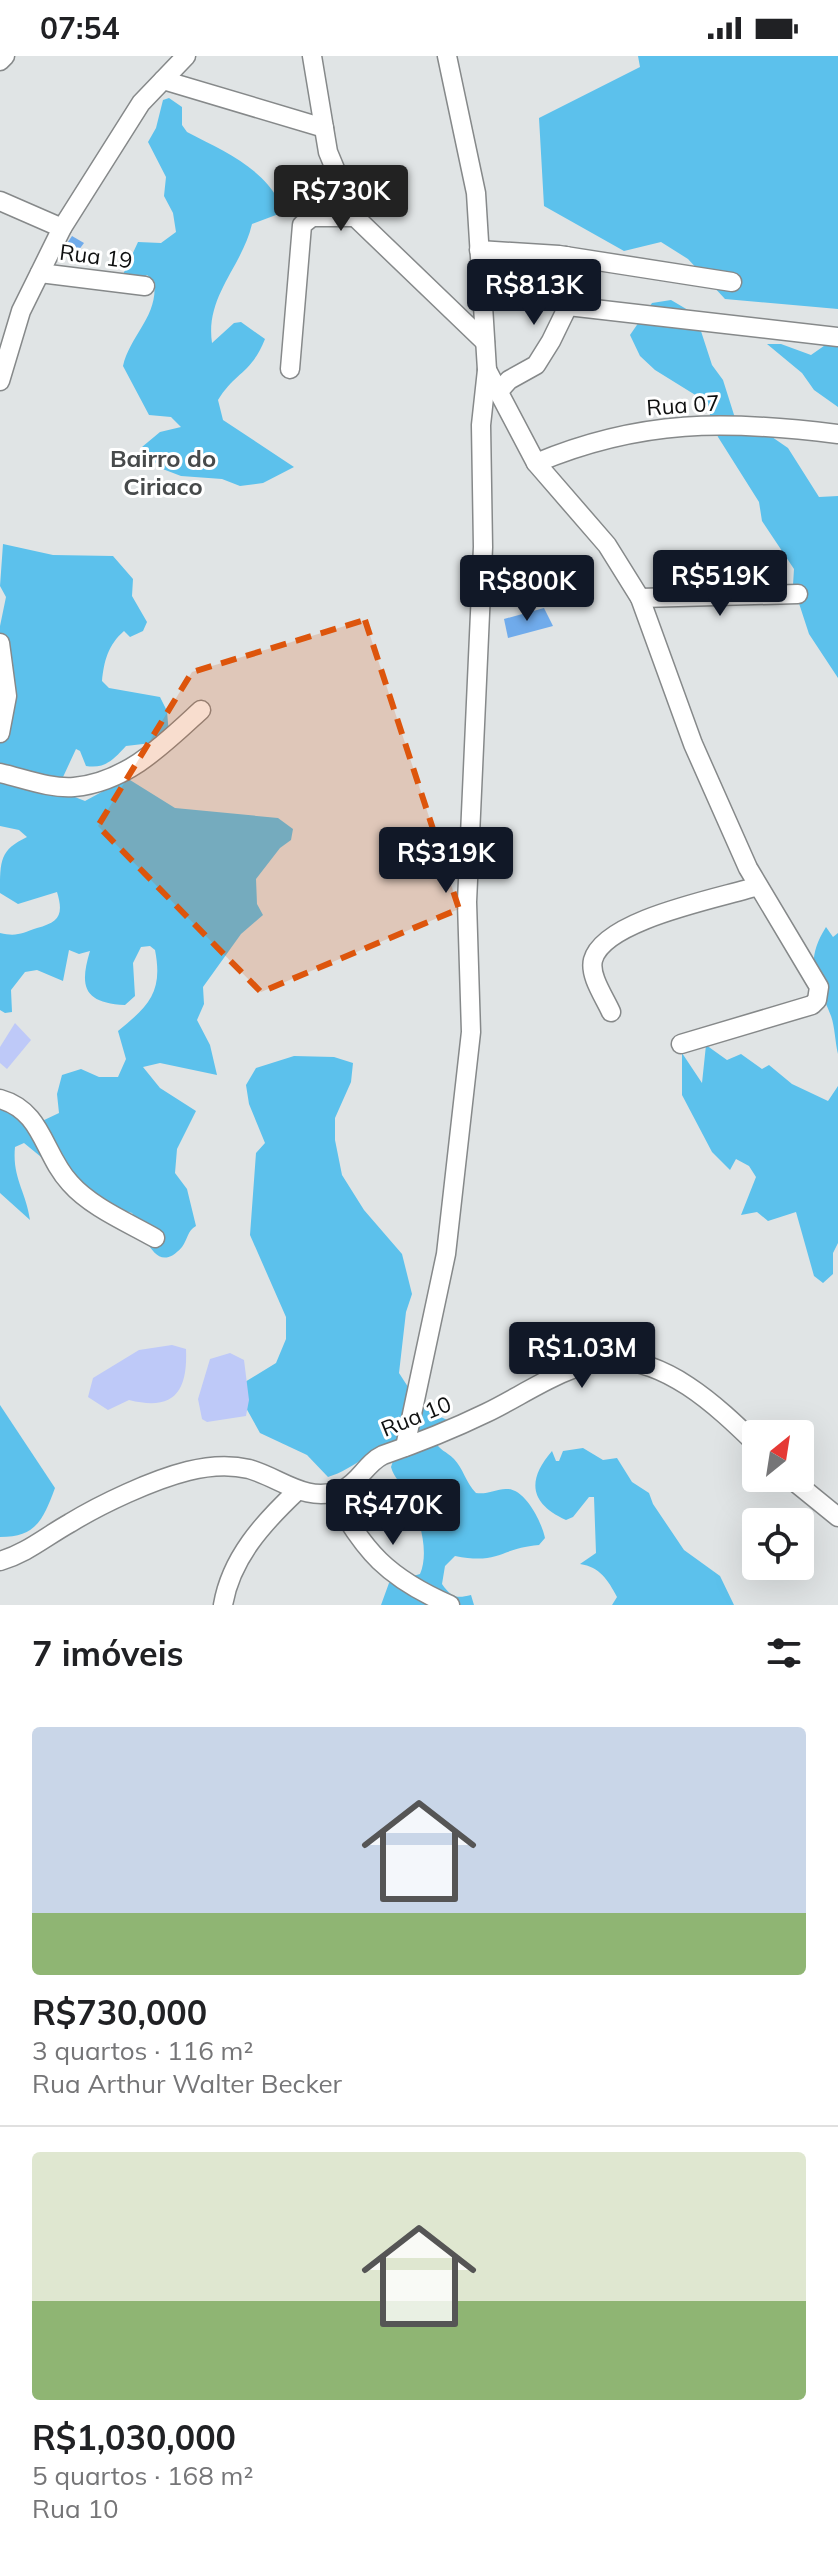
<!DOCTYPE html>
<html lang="pt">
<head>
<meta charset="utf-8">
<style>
  :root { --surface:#fff; --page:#f6f6f6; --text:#202124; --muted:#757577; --line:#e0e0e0; --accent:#111827 }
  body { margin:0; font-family:Mulish,sans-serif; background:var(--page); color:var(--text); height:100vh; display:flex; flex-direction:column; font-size:30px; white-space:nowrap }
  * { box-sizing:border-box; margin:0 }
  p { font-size:26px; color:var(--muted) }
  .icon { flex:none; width:44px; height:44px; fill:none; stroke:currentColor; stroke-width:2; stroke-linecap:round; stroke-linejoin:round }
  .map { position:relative; height:1549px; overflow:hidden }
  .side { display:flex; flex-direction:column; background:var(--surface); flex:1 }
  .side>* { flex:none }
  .needle { width:52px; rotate:30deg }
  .fabs { position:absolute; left:742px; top:1364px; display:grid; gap:16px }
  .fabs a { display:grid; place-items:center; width:72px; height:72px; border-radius:8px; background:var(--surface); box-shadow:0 8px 32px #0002; font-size:40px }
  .price { position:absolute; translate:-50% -68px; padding:0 18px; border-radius:8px; background:var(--accent); color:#fff; font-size:26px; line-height:52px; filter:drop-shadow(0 2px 4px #0008) }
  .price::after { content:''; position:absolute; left:50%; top:48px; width:24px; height:18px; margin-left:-12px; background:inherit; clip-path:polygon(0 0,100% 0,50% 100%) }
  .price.on { background:#222; color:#fff }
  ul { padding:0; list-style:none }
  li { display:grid; align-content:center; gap:16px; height:424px; padding:0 32px }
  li+li { border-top:2px solid var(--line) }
  li span { display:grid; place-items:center; height:248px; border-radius:8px; color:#555 }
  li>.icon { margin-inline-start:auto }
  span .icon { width:144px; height:144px; fill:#fffc; stroke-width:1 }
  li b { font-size:34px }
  h2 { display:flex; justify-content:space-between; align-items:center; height:96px; padding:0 32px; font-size:34px }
  .status { display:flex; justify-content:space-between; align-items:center; height:56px; padding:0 40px; background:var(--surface); direction:ltr }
  .status svg { height:22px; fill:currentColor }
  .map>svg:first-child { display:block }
  .forest { fill:#5cc1ec }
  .water { fill:#bec9f8 }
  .building { fill:#70abeb }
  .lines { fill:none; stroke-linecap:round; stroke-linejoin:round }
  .minor-casing { stroke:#86898a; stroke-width:21 }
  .minor { stroke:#fff; stroke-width:18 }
  .marked { fill:#dd550c; fill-opacity:0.2; stroke:#dd550c; stroke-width:6; stroke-dasharray:16 10; stroke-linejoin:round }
  .labels { text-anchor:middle; stroke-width:6; stroke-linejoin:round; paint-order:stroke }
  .street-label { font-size:22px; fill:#0f1010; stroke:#fff }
  .neighbourhood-label { font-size:24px; font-weight:bold; fill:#474a4b; stroke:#fff }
</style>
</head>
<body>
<div class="status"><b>07:54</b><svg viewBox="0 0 49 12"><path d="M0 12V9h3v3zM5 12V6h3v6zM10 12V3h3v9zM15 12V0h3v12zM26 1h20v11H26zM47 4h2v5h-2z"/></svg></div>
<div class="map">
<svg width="838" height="1549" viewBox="0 0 838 1549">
  <rect width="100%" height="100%" fill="#e0e4e5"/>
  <!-- forest -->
  <g class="forest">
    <polygon points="638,0 838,0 838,253 725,243 688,203 661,186 624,195 544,150 539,62 640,11"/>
    <path d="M169 42 182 51V69L187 76C223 95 259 109 280 146L276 159 252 168C242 211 205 240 212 287L234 267 241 266 265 283C251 318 235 316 218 344L223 364 294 411 263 427 240 430 222 423 181 420 160 412 142 391 160 376 181 371 171 361 149 359 123 310C130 279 159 260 154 225L147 219 130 229 120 225 138 186 161 187 176 176 173 157 164 140 166 121 148 86 156 72 163 44Z"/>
    <polygon points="671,244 688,254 699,269 712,309 723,324 735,362 751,378 772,381 788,392 819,441 838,440 838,622 809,578 793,529 794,513 762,465 759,446 718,381 705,345 655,314 640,300 630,279 652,247"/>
    <polygon points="831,285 838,285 838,351 814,334 802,317 767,288 781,288 811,299"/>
    <path d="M3 488 53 499 113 500 133 523 132 540 147 566 143 575 130 581 124 575C108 589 104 605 102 625L109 632 160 641 167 655 169 679 160 686 126 690C113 704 105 713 86 710L80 695 76 693 57 734 85 745 120 726 130 724 175 752 278 762 293 773 291 784 280 792 256 823 257 848 263 859 241 878 203 931 204 948 197 964 210 989 217 1019 160 1007 143 1011 160 1032 196 1055 177 1093 175 1117 187 1133 196 1170C187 1175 188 1183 182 1191 154 1223 144 1174 132 1157L96 1146 24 1087 15 1091C12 1122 26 1135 30 1164L0 1137V1046L40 1066 59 1057 57 1038 62 1019 81 1013 99 1021H118L126 1003 118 975C150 949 163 935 155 894L150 890 141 891 133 907 135 940 125 949C84 947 79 931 90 895L79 898 69 894 63 925 37 914 25 916 11 934 12 956 5 957 0 954V877C17 881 22 877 37 872 59 866 64 859 57 836L18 848 0 837C0 804 0 794 27 781L19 774 0 770V570L6 541 0 530Z"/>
    <path d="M826 871 833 881 838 877V998C835 986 835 971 831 960 817 923 803 908 826 871Z"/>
    <polygon points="706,989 727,1004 741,998 762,1013 769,1009 792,1028 828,1045 838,1030 838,1187 833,1197 833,1218 823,1227 814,1220 796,1156 768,1165 757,1156 741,1159 756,1121 749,1110 736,1103 730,1114 712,1096 682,1039 682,997 702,1027"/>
    <path d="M294 1000 334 1001 353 1007 351 1026 335 1062V1084L342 1119 364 1154 402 1198 412 1238 406 1256 399 1317 421 1351 451 1366 434 1384C440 1395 446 1395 454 1403 463 1412 466 1427 476 1437 488 1439 497 1432 508 1433 526 1434 542 1467 545 1482L539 1489C500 1492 500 1509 455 1500L445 1510 442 1528C451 1541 456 1543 471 1539L474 1549H381L389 1527 420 1518C430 1495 419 1460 407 1438 402 1428 394 1422 391 1411L393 1405 405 1402 407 1391 400 1385C373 1391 355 1413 328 1421L307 1399 260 1377 235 1332 276 1307 286 1283V1261L250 1179 256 1097 265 1087 249 1048 246 1029 256 1012Z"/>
    <path d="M0 1349 55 1432C43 1464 36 1481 0 1481Z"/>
    <path d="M583 1392 603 1404 617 1402 632 1426 649 1437 653 1448 684 1494 720 1520 734 1549H612L617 1541C608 1524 600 1511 580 1508L596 1497 594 1441H589L573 1461 566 1464C529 1447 527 1424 552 1395L556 1405H559L563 1395Z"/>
  </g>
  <!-- water -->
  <g class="water">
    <polygon points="15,967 31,984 7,1013 0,1007 0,991"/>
    <path d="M172 1289 186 1293C188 1337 173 1355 129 1344L108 1354 88 1341 93 1322 139 1294Z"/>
    <polygon points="230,1297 244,1304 249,1344 246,1360 207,1366 202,1363 198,1343 210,1303"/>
  </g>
  <!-- building -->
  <g class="building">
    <polygon points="72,180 84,187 72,203 61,196"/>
    <polygon points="544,552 553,570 508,582 504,563"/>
  </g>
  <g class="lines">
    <defs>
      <g id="minor">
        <polyline points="312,0 328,96 355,161 485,286"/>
        <polyline points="0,5 5,0"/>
        <polyline points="163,24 324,72"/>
        <polyline points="0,145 62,172"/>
        <polyline points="479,194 559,199 732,226"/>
        <polyline points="40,217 145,230"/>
        <polyline points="568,250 838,281"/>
        <polyline points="290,313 302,169 312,161 355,161"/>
        <polyline points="487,314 536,407 607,489 640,542 693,688 748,812 819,931 817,944 812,949 681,988"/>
        <polyline points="0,325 21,255 62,172 141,47 186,0"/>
        <polyline points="499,335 509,324 536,309 551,285 568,250 566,200"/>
        <path d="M536 407C641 363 726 364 838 378"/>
        <polyline points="640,542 798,538"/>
        <polyline points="0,587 7,640 0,677"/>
        <path d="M0 717C23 722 50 733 74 731 127 726 164 688 201 654"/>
        <path d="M611 956C605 942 589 920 593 904 604 863 721 842 758 830"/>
        <path d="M0 1043C43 1055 43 1098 70 1127 91 1151 127 1166 155 1182"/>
        <polyline points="405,1391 446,1198 471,976 467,846 483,491 481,369 487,314 476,137 447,0"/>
        <polyline points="790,1422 838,1461"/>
        <path d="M332 1437C364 1496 388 1522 450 1549"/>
        <path d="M0 1505C27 1497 45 1481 70 1467 101 1448 152 1424 188 1415 208 1410 228 1408 249 1413 281 1422 306 1448 342 1434 359 1427 366 1407 383 1399 418 1387 453 1373 486 1357 522 1340 564 1309 604 1305 663 1298 718 1351 756 1388"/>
        <path d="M223 1549C231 1502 263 1467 297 1435"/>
      </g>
    </defs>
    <!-- minor casing -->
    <use href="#minor" class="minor-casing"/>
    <!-- minor -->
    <use href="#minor" class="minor"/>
  </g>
  <!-- marked area -->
  <path class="marked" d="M365 564 459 853 261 936 98 770 192 616Z"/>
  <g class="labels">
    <!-- street labels -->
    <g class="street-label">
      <text transform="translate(96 200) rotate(7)" y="8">Rua 19</text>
      <text transform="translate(683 349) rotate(-4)" y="8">Rua 07</text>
      <text transform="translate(416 1360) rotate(-22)" y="8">Rua 10</text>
    </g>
    <!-- neighbourhood labels -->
    <g class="neighbourhood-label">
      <text x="163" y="411">Bairro do<tspan x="163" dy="28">Ciriaco</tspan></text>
    </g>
  </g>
</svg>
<div class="fabs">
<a><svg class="needle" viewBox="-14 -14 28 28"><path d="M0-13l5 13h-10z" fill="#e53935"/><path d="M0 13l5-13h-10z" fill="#757577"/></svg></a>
<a><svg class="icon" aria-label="locate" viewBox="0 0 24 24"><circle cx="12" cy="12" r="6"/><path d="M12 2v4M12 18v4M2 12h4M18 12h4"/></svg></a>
</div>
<b class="price on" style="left:341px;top:177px">R$730K</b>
<b class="price" style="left:534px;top:271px">R$813K</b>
<b class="price" style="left:720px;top:562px">R$519K</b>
<b class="price" style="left:527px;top:567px">R$800K</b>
<b class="price" style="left:446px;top:839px">R$319K</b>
<b class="price" style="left:582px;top:1334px">R$1.03M</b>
<b class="price" style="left:393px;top:1491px">R$470K</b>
</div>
<section class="side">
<h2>7 imóveis<svg class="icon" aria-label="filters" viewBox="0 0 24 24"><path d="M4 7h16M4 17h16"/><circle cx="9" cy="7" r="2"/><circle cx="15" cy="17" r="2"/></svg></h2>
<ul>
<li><span style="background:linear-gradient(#c9d6e8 75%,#8fb573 0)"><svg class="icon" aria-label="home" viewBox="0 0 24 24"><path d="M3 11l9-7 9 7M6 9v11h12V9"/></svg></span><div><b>R$730,000</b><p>3 quartos · 116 m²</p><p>Rua Arthur Walter Becker</p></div></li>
<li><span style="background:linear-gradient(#dfe7d0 60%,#8fb573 0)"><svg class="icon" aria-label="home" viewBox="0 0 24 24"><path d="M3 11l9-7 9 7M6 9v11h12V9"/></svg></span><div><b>R$1,030,000</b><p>5 quartos · 168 m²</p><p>Rua 10</p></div></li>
</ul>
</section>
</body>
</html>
